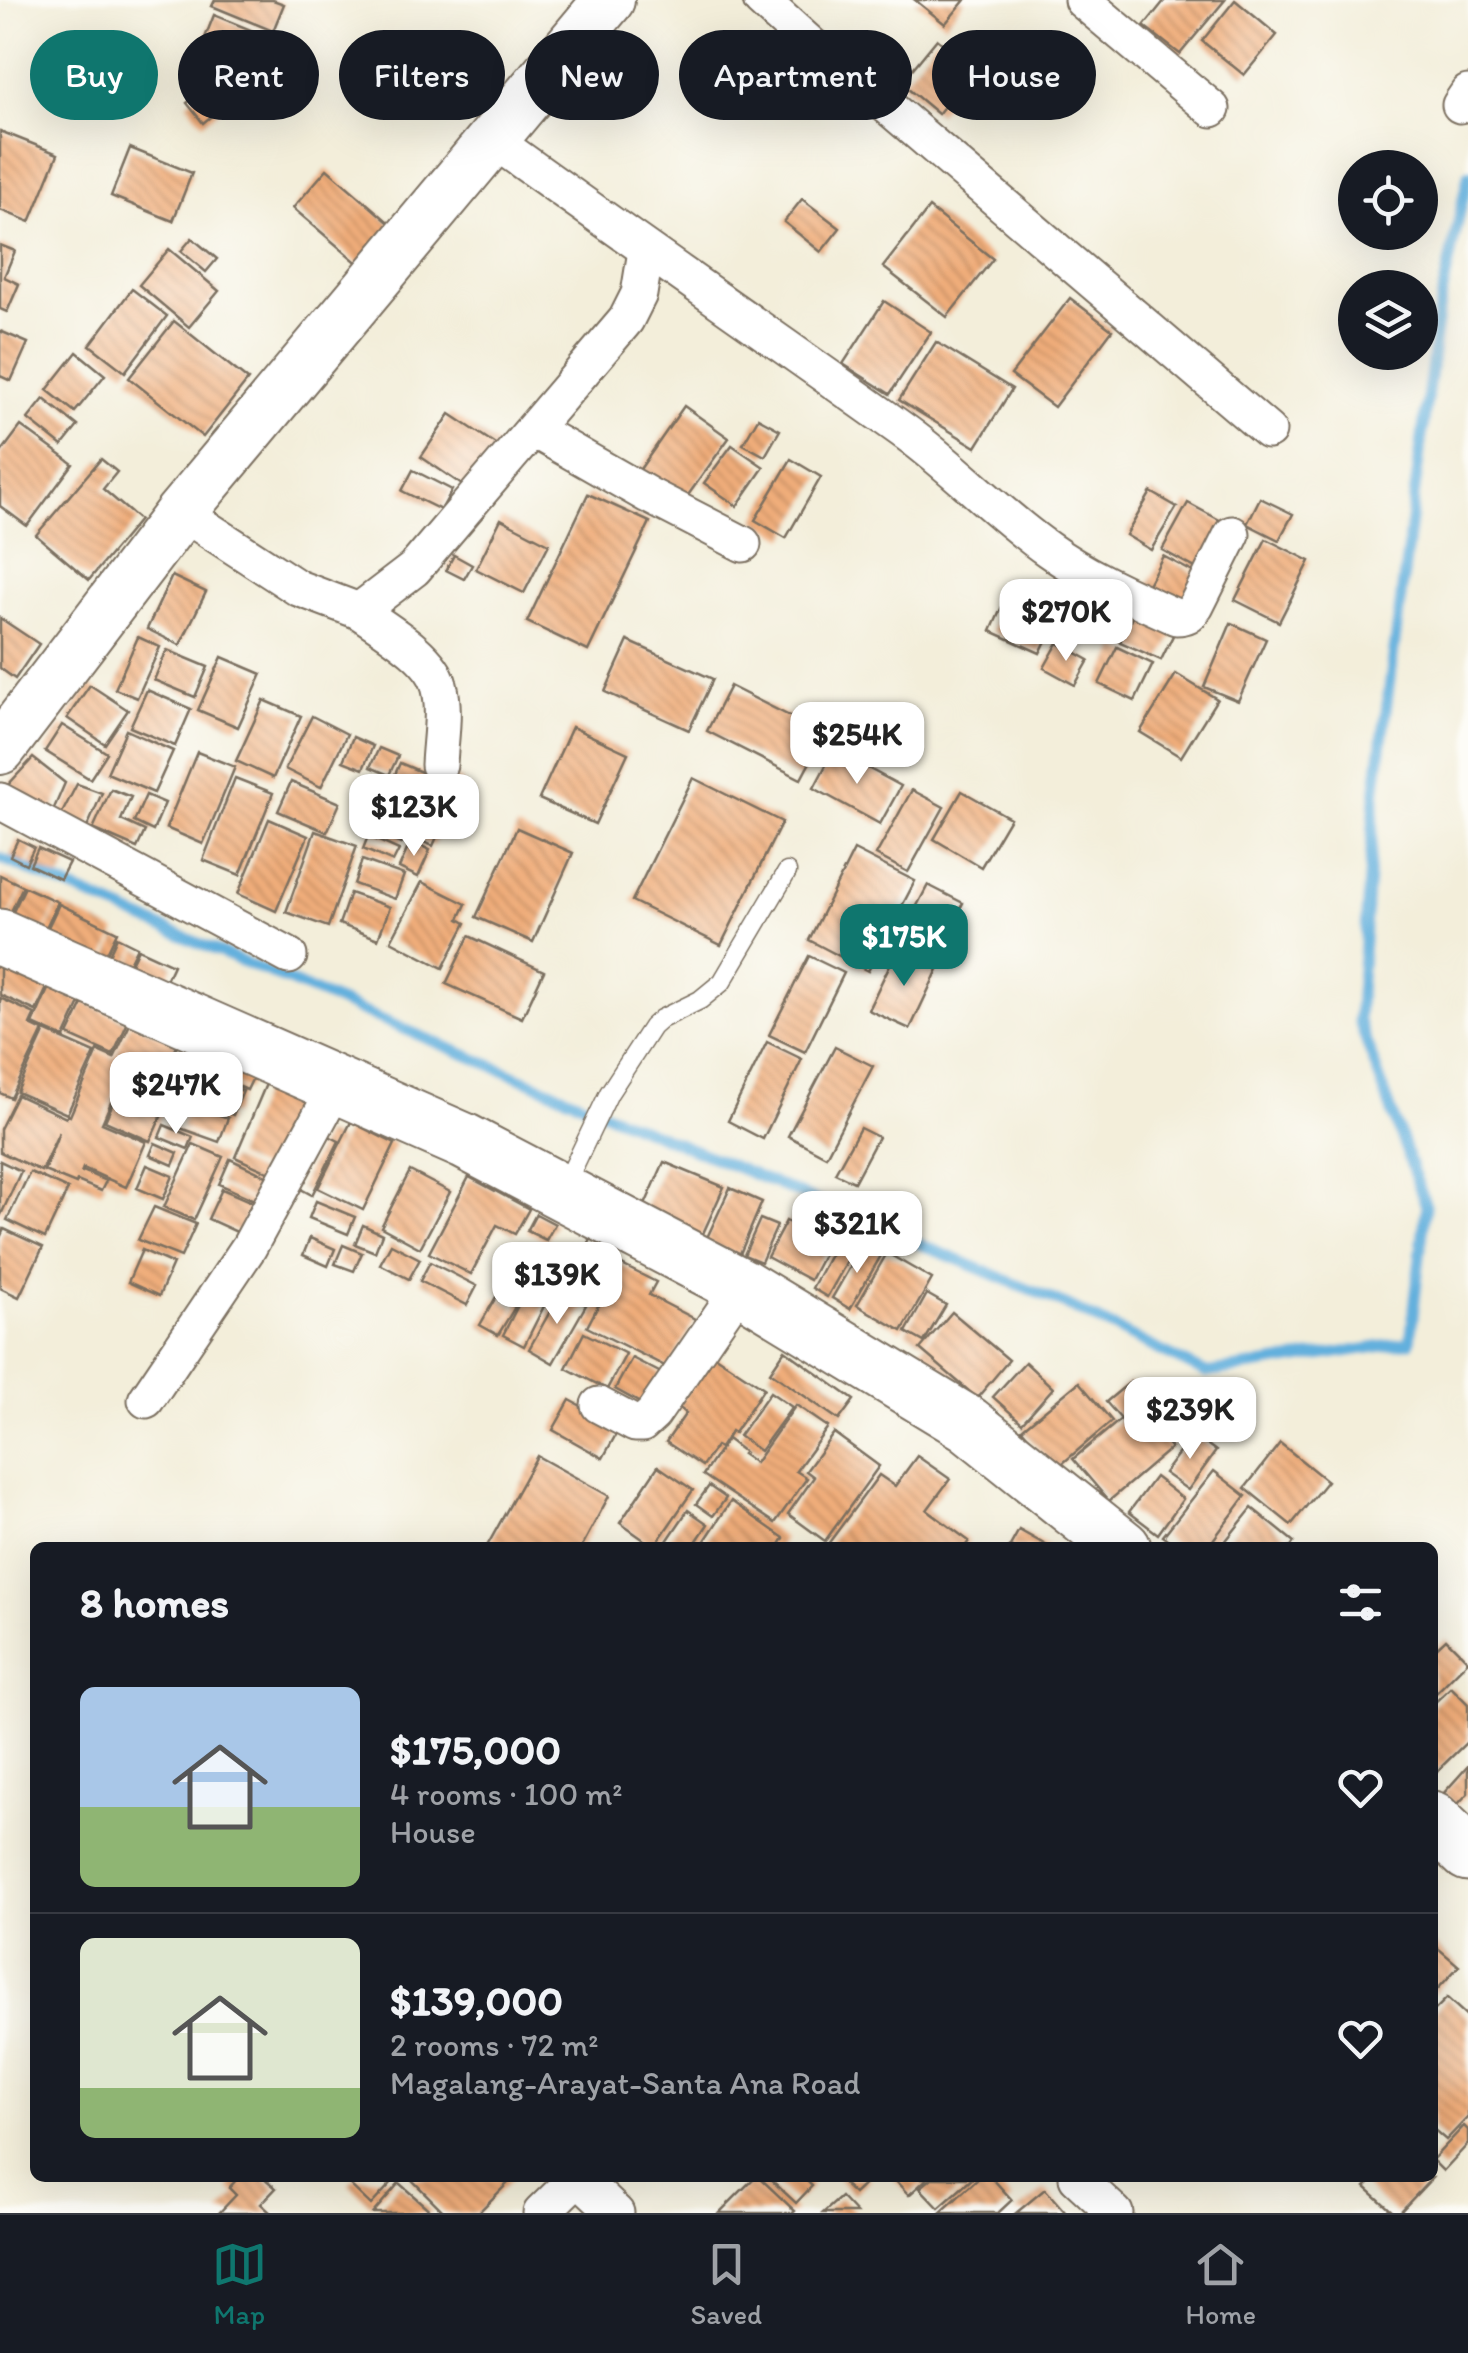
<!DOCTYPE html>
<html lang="en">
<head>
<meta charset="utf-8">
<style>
  :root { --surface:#171b24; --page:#242831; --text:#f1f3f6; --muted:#9ea1a6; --line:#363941; --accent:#0f766e }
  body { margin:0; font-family:Itim,sans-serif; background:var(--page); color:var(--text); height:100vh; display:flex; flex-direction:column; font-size:38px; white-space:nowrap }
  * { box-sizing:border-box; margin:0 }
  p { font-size:32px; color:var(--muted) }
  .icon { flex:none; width:55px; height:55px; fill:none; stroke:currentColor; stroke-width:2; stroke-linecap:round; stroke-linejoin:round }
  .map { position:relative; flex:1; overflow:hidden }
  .side { position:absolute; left:30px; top:1542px; width:1408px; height:640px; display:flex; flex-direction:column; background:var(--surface); border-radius:15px; box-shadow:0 10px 40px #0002 }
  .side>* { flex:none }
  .banner { position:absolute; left:30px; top:30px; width:1410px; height:90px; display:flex; gap:20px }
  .buttons { position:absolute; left:1338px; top:150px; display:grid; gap:20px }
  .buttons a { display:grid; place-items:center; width:100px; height:100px; border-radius:50%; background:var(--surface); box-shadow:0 10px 40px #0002; font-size:50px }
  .price { position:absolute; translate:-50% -85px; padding:0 22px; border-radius:20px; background:#fff; color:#222; font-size:32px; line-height:65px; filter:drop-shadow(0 2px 5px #0008) }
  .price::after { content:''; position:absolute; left:50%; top:60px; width:30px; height:22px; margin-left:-15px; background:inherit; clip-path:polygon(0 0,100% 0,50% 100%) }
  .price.selected { background:var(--accent); color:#fff }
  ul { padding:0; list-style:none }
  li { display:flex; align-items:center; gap:30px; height:250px; padding:0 50px }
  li+li { border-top:2px solid var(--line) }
  li span { display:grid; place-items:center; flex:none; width:280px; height:200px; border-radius:15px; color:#555 }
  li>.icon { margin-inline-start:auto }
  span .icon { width:120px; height:120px; fill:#fffc; stroke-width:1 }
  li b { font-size:42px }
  h2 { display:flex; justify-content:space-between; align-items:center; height:120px; padding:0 50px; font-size:42px }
  .chip { padding:0 35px; border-radius:45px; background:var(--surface); box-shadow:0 10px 40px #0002; font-size:35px; line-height:90px }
  .chip.selected { background:var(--accent); color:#fff }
  .dock { display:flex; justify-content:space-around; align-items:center; height:140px; border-top:2px solid var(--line); background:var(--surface); font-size:28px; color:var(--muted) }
  .dock a { display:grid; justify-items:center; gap:5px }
  .dock .selected { color:var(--accent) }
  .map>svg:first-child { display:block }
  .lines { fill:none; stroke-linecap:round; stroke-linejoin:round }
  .stream { stroke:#63b0dd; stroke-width:11 }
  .building { fill:url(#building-back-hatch) }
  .lane-casing { stroke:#7b6f60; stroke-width:21 }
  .street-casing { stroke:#7b6f60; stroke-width:39 }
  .secondary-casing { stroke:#7b6f60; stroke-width:54 }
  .primary-casing { stroke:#7b6f60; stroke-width:59 }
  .lane { stroke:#fff; stroke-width:18 }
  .street { stroke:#fff; stroke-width:35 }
  .secondary { stroke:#fff; stroke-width:50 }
  .primary { stroke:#fff; stroke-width:55 }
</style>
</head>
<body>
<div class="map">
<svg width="1468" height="2213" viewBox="0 0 1468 2213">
  <defs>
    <pattern id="building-back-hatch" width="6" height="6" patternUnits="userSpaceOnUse" patternTransform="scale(2.5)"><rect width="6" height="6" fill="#f0ad7a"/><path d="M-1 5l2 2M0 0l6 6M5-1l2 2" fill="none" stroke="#c48d63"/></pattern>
  </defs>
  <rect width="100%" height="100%" fill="#fdfcf7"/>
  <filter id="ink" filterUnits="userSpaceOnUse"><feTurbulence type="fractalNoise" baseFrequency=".01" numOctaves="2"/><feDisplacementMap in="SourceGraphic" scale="20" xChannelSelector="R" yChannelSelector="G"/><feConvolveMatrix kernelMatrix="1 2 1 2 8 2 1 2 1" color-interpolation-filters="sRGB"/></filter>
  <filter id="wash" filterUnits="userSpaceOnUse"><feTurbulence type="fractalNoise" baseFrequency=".0048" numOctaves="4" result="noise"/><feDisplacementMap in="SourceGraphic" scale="40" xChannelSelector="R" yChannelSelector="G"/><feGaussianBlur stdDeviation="2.25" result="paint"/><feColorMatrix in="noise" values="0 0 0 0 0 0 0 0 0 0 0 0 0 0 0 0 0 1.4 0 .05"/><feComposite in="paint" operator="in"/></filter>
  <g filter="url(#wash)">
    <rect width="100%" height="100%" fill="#f3eeda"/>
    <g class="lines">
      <!-- stream -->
      <polyline class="stream" points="0,858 243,962 1064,1304 1206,1373 1410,1342 1426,1206 1358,1019 1376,787 1438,315 1468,175"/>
    </g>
    <g id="blocks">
      <!-- building -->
      <g class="building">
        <polygon points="215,0 273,0 284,4 273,31 212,6"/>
        <polygon points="915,0 965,0 945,24"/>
        <polygon points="1165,0 1225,0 1180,54 1144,26"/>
        <polygon points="1235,0 1277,35 1244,75 1202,41"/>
        <polygon points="214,15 268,37 252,75 199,53"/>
        <polygon points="937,39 974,69 938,114 901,83"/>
        <polygon points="220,76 236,96 203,123 187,103"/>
        <polygon points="0,131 58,154 30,222 0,210"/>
        <polygon points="130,148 192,173 173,221 111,196"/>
        <polygon points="327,169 394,227 361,266 293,208"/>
        <polygon points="802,199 840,228 821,252 784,222"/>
        <polygon points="929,208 993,259 947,317 883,267"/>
        <polygon points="192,238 217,259 206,272 181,251"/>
        <polygon points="0,245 15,251 4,277 19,284 7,312 0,309"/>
        <polygon points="169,249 219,291 189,327 139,285"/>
        <polygon points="132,289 167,316 125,372 90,345"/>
        <polygon points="1070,298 1112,330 1054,407 1011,375"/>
        <polygon points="884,301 931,332 890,394 843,364"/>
        <polygon points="174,321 248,380 203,437 129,378"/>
        <polygon points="0,331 28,343 11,381 0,376"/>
        <polygon points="936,342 1012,389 976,447 899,400"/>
        <polygon points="77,352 105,375 75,412 47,390"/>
        <polygon points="44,399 78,426 62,446 28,419"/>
        <polygon points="684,406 729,438 681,505 636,475"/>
        <polygon points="450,414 497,445 468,489 421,457"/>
        <polygon points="758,418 780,430 765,456 743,444"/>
        <polygon points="21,426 73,464 27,526 0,506 0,454"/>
        <polygon points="732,445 764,467 737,506 704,483"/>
        <polygon points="101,459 117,472 103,489 139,520 89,580 36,535"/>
        <polygon points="791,459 821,477 786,538 755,520"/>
        <polygon points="413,470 452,490 441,510 402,491"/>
        <polygon points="1151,492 1177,507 1151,550 1126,535"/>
        <polygon points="588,494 650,522 588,651 527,622"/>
        <polygon points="1260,498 1293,514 1279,540 1247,524"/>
        <polygon points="1188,503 1227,524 1201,571 1162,550"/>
        <polygon points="501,519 549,544 524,593 476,569"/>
        <polygon points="1266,539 1310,561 1279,622 1235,600"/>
        <polygon points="454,555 472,565 464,579 446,570"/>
        <polygon points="1163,556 1202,577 1181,615 1143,594"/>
        <polygon points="172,576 206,592 180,645 147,629"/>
        <polygon points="1009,591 1059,614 1040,653 991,631"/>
        <polygon points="1138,605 1179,623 1161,660 1120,642"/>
        <polygon points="0,618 39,644 15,679 0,668"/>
        <polygon points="1231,623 1266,639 1238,701 1204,687"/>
        <polygon points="138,637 160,647 137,698 115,689"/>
        <polygon points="628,641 713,679 689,730 605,692"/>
        <polygon points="1058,643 1089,660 1075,685 1044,668"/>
        <polygon points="1117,647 1153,664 1135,701 1099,684"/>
        <polygon points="167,650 208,667 195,697 154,680"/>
        <polygon points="222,657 262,674 238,727 198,710"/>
        <polygon points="1176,674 1217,699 1181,757 1140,732"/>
        <polygon points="90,685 128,710 105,744 67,718"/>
        <polygon points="730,686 825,734 801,779 707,731"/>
        <polygon points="147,690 191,709 175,746 130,727"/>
        <polygon points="264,700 301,716 273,778 236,761"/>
        <polygon points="312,716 347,734 321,787 285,769"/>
        <polygon points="62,725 107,753 90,779 45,751"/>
        <polygon points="572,727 628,753 595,824 539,799"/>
        <polygon points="126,730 173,751 154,793 107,773"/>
        <polygon points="353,737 373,746 363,769 343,761"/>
        <polygon points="379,748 398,756 389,775 370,767"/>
        <polygon points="834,750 901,786 880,824 814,788"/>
        <polygon points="197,752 235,767 203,844 166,828"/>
        <polygon points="33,758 65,783 52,813 8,785"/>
        <polygon points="400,763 433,777 412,826 379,811"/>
        <polygon points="440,772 462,781 433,846 411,837"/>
        <polygon points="235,778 273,793 240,875 203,860"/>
        <polygon points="693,778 782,822 721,945 632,901"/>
        <polygon points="291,782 340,803 327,832 278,811"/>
        <polygon points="77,784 102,793 87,828 60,817"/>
        <polygon points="111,789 131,797 121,820 145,831 137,848 93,829"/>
        <polygon points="912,790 944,807 908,872 876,855"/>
        <polygon points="962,791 1010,818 981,867 934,839"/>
        <polygon points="146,795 165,803 153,831 134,822"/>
        <polygon points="377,814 408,828 401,844 370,831"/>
        <polygon points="269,819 308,836 276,911 238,894"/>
        <polygon points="517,828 573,853 533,942 476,917"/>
        <polygon points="315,831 357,846 328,927 286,912"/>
        <polygon points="368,836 399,850 393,862 363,849"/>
        <polygon points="18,839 34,847 26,864 10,856"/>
        <polygon points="411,841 430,850 418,877 399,868"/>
        <polygon points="38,848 69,862 60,879 30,865"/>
        <polygon points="854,850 915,881 868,971 809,940"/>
        <polygon points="362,860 404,875 395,899 354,884"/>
        <polygon points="0,875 23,886 6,922 0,919"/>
        <polygon points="422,882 466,904 459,919 466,923 443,968 391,941"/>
        <polygon points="928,885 963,903 934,958 899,940"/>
        <polygon points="25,887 58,902 41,938 8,922"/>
        <polygon points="350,893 390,907 378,939 339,924"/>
        <polygon points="59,904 117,932 101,965 43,938"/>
        <polygon points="469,936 544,971 522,1018 446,984"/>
        <polygon points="117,937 137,947 123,975 104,966"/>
        <polygon points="898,948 939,967 910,1029 868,1010"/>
        <polygon points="138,949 173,965 161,991 126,974"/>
        <polygon points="809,956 844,973 805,1052 769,1035"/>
        <polygon points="0,965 48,986 36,1011 0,995"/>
        <polygon points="49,987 81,1001 64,1038 33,1024"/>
        <polygon points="0,998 35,1014 30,1025 43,1031 11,1098 0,1093"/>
        <polygon points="84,1002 128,1022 113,1055 68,1035"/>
        <polygon points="131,1022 178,1043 162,1079 157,1076 148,1099 166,1106 150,1141 105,1121 130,1064 128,1063 102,1123 146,1142 126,1187 83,1168 81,1173 83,1171 106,1181 101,1191 77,1181 76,1184 44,1171 59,1132 41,1171 0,1152 0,1129 17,1095 66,1118 68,1115 70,1116 98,1051 114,1058"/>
        <polygon points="45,1031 95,1053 67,1114 17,1092"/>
        <polygon points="188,1036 209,1045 186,1099 165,1090"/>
        <polygon points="215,1041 261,1061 247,1090 201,1070"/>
        <polygon points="767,1042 802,1059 763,1139 728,1121"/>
        <polygon points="835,1047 873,1066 826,1156 788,1136"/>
        <polygon points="201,1076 243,1091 233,1115 191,1101"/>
        <polygon points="269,1077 314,1097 279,1177 235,1157"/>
        <polygon points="189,1104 228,1118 219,1142 180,1128"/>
        <polygon points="351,1122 395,1144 363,1210 318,1188"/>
        <polygon points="164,1125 193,1137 188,1149 159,1137"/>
        <polygon points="860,1128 878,1137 854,1182 835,1173"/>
        <polygon points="325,1134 339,1141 312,1195 299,1188"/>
        <polygon points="155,1143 178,1153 173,1165 150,1155"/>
        <polygon points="193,1144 223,1157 194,1220 164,1207"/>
        <polygon points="230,1159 277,1181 265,1205 219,1184"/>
        <polygon points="0,1161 21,1171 0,1217"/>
        <polygon points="664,1162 724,1187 700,1240 641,1214"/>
        <polygon points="147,1165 173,1176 163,1199 137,1188"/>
        <polygon points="410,1171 450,1192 420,1248 381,1227"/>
        <polygon points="30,1172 68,1189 45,1238 7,1220"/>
        <polygon points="469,1177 529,1209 515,1234 497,1225 471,1274 429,1253"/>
        <polygon points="730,1188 762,1202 739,1256 705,1242"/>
        <polygon points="222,1189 252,1202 239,1233 208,1219"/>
        <polygon points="316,1201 355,1217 348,1234 309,1218"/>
        <polygon points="154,1207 196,1224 181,1257 138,1240"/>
        <polygon points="536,1214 555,1224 546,1240 527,1231"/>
        <polygon points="760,1219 777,1226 761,1262 744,1255"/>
        <polygon points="786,1221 829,1244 810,1280 767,1257"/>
        <polygon points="363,1225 382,1234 375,1252 355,1244"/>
        <polygon points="4,1229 43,1247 19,1297 0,1288 0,1238"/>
        <polygon points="310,1238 335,1249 328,1266 303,1255"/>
        <polygon points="592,1238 618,1253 591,1302 564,1287"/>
        <polygon points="864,1243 882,1254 850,1309 832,1298"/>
        <polygon points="391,1244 420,1259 409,1279 380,1264"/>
        <polygon points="836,1244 852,1253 827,1297 812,1288"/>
        <polygon points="343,1245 362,1253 354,1271 335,1264"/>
        <polygon points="142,1250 173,1264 159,1296 128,1282"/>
        <polygon points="887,1253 932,1279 902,1331 857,1305"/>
        <polygon points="517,1259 533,1268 516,1297 500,1287"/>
        <polygon points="541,1260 562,1270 524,1346 503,1335"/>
        <polygon points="430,1262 477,1286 467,1305 420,1281"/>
        <polygon points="620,1264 656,1282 649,1295 695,1319 669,1368 587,1327"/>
        <polygon points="561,1292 586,1305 553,1363 529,1349"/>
        <polygon points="927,1294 946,1305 924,1342 906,1332"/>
        <polygon points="496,1297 515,1307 498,1335 480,1325"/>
        <polygon points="952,1312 1009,1360 977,1398 920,1349"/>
        <polygon points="584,1333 626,1354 607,1389 566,1368"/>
        <polygon points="785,1350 854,1400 839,1420 770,1372"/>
        <polygon points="712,1354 764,1388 734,1433 731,1431 720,1448 716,1446 702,1466 666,1442 686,1413 677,1406"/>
        <polygon points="632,1358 661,1373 644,1405 615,1389"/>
        <polygon points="1025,1362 1053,1388 1022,1423 993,1397"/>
        <polygon points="1079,1382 1112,1421 1056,1469 1022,1429"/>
        <polygon points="1130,1382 1154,1410 1145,1418 1171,1448 1109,1501 1073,1459 1121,1419 1106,1402"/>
        <polygon points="770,1392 792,1407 760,1451 739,1436"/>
        <polygon points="570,1400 620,1427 603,1458 553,1430"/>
        <polygon points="796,1405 828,1427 796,1471 807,1478 775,1523 703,1475 727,1439 744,1452 742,1454 755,1463"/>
        <polygon points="834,1433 879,1466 825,1541 788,1514 814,1477 806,1471"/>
        <polygon points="1193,1434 1216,1451 1188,1490 1164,1473"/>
        <polygon points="1280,1443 1327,1481 1291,1525 1245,1488"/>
        <polygon points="537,1456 609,1496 581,1548 486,1548"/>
        <polygon points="917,1456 950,1479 927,1510 969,1541 964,1548 825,1548 879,1475 895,1486"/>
        <polygon points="658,1466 693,1490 654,1547 620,1523"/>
        <polygon points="1214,1471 1246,1496 1207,1548 1179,1548 1163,1536"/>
        <polygon points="1155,1477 1183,1499 1158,1534 1129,1512"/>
        <polygon points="709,1486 726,1498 713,1516 696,1504"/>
        <polygon points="731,1501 784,1538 778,1548 712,1548 704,1542"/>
        <polygon points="1252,1508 1294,1542 1290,1548 1220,1548"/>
        <polygon points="688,1510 708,1524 692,1548 670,1548 665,1544"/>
        <polygon points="1019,1530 1051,1548 1009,1548"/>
        <polygon points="1446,1639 1468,1661 1435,1694 1432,1691 1432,1652"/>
        <polygon points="1451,1687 1468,1704 1468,1741 1436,1772 1432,1768 1432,1705"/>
        <polygon points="1468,1766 1468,1793 1456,1806 1443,1794"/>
        <polygon points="1432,1943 1459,1966 1432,1995"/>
        <polygon points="1447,1998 1468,2017 1468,2117 1446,2140 1432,2128 1432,2013"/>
        <polygon points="1464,2126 1468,2130 1468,2144 1443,2171 1432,2160"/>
        <polygon points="238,2178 264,2178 276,2188 261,2204 271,2213 219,2213 236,2195 229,2188"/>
        <polygon points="354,2178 391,2178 394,2180 371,2205 349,2184"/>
        <polygon points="410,2178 513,2178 478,2213 445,2213"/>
        <polygon points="754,2178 760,2178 795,2211 793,2213 719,2213"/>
        <polygon points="769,2178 804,2178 812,2186 796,2203"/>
        <polygon points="837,2178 871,2178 854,2194"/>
        <polygon points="893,2178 928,2178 909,2195"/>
        <polygon points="932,2178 973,2178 939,2208 920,2188"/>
        <polygon points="979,2178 992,2178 1012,2200 998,2213 940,2213"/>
        <polygon points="1374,2178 1432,2178 1399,2213 1394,2213 1365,2187"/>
        <polygon points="399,2183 433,2213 373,2213"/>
        <polygon points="1045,2189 1066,2213 1016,2213"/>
        <polygon points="841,2197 856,2213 823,2213"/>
      </g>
    </g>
  </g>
  <g filter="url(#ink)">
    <use href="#blocks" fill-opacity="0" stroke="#7b6f60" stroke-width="2.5"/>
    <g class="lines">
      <defs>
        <polyline id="lane" points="564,1187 609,1093 652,1027 661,1019 700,1000 722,982 787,872"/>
        <g id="street">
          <polyline points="761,0 812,46 851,75 1268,431"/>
          <polyline points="1082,0 1212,109"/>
          <polyline points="1460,105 1468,93"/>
          <path d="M492 139C630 239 770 335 908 434 957 470 999 515 1049 550 1088 578 1133 597 1176 617 1186 617 1190 615 1196 606L1232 534"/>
          <polyline points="534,430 648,495 743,544"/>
          <polyline points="181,512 298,588 359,611 414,569 626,320 639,294 646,251"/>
          <path d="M359 611C383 628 432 656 439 685 446 710 440 740 439 765"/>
          <polyline points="0,801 289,956"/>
          <polyline points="146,1400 249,1247 337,1085"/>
          <polyline points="599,1405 635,1424 642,1424 653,1414 741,1286"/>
          <polyline points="579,2178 616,2213"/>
          <polyline points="1077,2178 1115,2213"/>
          <polyline points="541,2213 577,2178"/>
        </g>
        <polyline id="secondary" points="0,749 181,512 609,0"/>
        <g id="primary">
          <polyline points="0,937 464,1141 741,1286 968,1424 1123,1548"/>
          <polyline points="1432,1819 1468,1853"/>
        </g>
      </defs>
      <!-- lane casing -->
      <use href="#lane" class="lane-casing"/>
      <!-- street casing -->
      <use href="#street" class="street-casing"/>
      <!-- secondary casing -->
      <use href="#secondary" class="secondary-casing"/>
      <!-- primary casing -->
      <use href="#primary" class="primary-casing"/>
      <!-- lane -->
      <use href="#lane" class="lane"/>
      <!-- street -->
      <use href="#street" class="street"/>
      <!-- secondary -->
      <use href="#secondary" class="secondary"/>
      <!-- primary -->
      <use href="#primary" class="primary"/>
    </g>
  </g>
</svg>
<div class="buttons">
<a><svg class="icon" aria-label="locate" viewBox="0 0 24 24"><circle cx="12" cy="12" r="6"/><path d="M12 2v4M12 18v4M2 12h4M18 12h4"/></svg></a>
<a><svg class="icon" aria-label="layers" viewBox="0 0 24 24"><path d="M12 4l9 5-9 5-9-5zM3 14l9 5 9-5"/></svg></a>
</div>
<b class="price" style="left:1066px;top:664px">$270K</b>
<b class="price" style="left:857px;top:787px">$254K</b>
<b class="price" style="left:414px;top:859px">$123K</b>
<b class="price selected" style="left:904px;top:989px">$175K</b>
<b class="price" style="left:176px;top:1137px">$247K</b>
<b class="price" style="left:857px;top:1276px">$321K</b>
<b class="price" style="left:557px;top:1327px">$139K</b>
<b class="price" style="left:1190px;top:1462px">$239K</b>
<div class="banner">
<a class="chip selected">Buy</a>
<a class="chip">Rent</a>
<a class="chip">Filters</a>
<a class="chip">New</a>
<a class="chip">Apartment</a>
<a class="chip">House</a>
</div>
<section class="side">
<h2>8 homes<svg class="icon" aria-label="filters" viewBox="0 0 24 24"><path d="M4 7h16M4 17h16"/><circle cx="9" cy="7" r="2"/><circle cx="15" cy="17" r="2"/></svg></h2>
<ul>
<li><span style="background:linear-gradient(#a9c7e8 60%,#8fb573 0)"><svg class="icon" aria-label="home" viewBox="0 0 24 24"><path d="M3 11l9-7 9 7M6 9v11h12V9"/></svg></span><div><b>$175,000</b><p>4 rooms · 100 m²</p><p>House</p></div><svg class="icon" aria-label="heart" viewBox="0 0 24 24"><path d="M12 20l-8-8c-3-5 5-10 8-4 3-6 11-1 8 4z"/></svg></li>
<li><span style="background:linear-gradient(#dfe7d0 75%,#8fb573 0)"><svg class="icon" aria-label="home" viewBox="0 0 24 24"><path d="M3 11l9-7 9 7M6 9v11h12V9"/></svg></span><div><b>$139,000</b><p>2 rooms · 72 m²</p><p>Magalang-Arayat-Santa Ana Road</p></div><svg class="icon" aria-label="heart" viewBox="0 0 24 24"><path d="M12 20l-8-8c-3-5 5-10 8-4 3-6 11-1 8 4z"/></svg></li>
</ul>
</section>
</div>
<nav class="dock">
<a class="selected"><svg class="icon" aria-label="map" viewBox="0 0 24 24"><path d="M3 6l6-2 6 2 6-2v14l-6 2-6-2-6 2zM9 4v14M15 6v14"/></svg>Map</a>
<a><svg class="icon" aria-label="saved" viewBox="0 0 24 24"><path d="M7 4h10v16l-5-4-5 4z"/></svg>Saved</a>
<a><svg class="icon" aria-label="home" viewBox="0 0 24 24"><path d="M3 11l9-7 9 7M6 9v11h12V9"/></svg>Home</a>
</nav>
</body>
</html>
